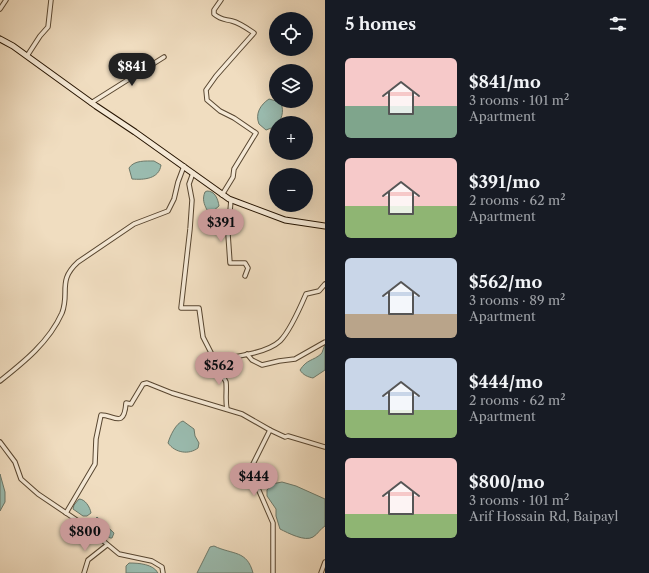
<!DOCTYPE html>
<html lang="en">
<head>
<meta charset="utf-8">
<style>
  :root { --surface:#171b24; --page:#20242c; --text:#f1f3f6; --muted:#9ea1a6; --accent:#c59692 }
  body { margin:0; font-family:"Libre Caslon Text",serif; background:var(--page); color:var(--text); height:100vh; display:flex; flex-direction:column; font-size:15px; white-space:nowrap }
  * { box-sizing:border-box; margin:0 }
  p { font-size:13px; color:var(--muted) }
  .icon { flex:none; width:22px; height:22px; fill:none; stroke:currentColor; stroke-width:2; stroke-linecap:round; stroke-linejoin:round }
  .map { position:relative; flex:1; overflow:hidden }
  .side { display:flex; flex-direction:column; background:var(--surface); width:324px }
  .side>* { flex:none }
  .controls { position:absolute; left:269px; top:12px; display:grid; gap:8px }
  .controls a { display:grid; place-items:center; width:44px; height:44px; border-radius:50%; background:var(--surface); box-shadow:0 4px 16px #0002; font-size:20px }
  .price { position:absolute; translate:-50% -34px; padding:0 9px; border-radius:14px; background:var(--accent); color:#111; font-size:13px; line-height:26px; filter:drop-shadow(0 1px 2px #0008) }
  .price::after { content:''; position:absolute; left:50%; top:24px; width:12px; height:9px; margin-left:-6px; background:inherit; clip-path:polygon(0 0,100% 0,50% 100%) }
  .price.on { background:#222; color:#fff }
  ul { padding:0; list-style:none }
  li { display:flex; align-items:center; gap:12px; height:100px; padding:0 20px }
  li span { display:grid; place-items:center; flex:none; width:112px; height:80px; border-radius:6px; color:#555 }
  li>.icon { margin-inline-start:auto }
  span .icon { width:48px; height:48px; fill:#fffc; stroke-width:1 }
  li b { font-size:17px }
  h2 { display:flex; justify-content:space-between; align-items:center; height:48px; padding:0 20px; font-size:17px }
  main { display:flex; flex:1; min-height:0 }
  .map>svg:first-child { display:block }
  .water { fill:#9abcb0; stroke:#6c796a }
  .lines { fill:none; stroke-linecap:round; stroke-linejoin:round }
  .street-casing { stroke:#584630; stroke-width:5.5 }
  .secondary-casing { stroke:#261400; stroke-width:7 }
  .street { stroke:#f5e9d6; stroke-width:3.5 }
  .secondary { stroke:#f5e9d6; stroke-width:5 }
</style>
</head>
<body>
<main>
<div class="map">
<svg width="325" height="573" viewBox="0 0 325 573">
  <rect width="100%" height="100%" fill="#f0ddc0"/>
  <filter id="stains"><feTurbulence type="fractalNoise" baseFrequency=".005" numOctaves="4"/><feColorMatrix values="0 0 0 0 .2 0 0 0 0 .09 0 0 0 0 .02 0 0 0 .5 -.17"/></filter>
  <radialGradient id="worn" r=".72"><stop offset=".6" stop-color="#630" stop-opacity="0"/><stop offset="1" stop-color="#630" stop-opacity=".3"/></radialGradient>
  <!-- water -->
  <g class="water">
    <path d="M269 99 280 102C284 108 283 117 278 123H276L274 127 266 130 259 124C255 114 260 105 269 99Z"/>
    <path d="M154 161 161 165C159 179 144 180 132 179L129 168C134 160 146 161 154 161Z"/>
    <path d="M207 191C215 191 218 199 219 206L213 211 207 210C204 204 202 199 205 192Z"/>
    <path d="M325 345V370L313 378C308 377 303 375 300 370 307 359 313 361 321 354 323 352 323 348 325 345Z"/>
    <path d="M183 421 194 429 195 436 199 443 198 448C189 455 175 453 168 443 170 436 176 423 183 421Z"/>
    <polygon points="0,474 5,492 5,502 0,511"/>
    <path d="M282 482 296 486 325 499V526C320 529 318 534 313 537 305 542 288 533 280 529L276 516V509L267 496V490L272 484Z"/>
    <path d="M79 499C85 499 90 507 91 513L87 516H83L73 509 74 505Z"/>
    <polygon points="97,517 114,533 112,538 110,538 93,525 93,522"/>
    <path d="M214 546C233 555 247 550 253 573H197L210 547Z"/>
    <path d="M129 563C139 563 153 564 158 573H126V566Z"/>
  </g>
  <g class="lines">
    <defs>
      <g id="street">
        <path d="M221 0 214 10V14C221 20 224 19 232 21 240 23 248 29 254 33L238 51 216 76 206 90 207 100 220 111 234 118 256 133 234 169 233 177 222 195"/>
        <polyline points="0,9 6,0"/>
        <polyline points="27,56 40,36 48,27 51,0"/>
        <polyline points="91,103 164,57"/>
        <path d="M193 173 189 184 192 200 190 229 181 308H199L203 337 226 382C227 391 225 400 227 409"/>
        <polyline points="231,200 228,234 230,263 245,263 248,268 245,276"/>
        <polyline points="247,354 252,360 262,365 279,361 295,359 325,342"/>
        <path d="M214 360C232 357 266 354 280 341 290 331 300 308 306 294L319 291 325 284"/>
        <path d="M0 381C24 362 49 342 62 313 70 292 57 281 78 262L134 224 168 211 174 199 178 182 184 166"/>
        <polyline points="270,430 250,470 273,523 273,573"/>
        <polyline points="0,442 15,462 21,479 38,494 84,525 119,554 152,561 162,567 163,573"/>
        <path d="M66 513 95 464 96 439 101 415C114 415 124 429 126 403L131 404 143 384 147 383 172 393 242 414 270 430 285 437 288 436 325 447"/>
        <polyline points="84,573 88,560 107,545"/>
        <polyline points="321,573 325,562"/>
      </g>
      <polyline id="secondary" points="0,39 13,46 96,106 135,132 229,199 285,220 325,226"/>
    </defs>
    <!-- street casing -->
    <use href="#street" class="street-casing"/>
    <!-- secondary casing -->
    <use href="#secondary" class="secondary-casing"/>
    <!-- street -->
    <use href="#street" class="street"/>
    <!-- secondary -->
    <use href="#secondary" class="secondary"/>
  </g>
  <rect width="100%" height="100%" filter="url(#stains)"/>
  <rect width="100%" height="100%" fill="url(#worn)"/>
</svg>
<div class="controls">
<a><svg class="icon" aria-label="locate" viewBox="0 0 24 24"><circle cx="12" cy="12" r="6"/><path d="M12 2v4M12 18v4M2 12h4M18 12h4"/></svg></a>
<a><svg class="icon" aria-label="layers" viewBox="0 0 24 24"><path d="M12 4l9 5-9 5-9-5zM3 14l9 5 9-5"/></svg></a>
<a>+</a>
<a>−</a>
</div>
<b class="price on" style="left:132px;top:87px">$841</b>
<b class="price" style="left:221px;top:243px">$391</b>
<b class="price" style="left:219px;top:386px">$562</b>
<b class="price" style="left:254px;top:497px">$444</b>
<b class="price" style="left:85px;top:552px">$800</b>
</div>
<section class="side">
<h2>5 homes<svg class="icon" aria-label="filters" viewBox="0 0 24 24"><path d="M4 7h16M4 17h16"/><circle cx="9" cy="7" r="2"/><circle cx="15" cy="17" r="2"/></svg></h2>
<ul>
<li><span style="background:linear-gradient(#f6c9c9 60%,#7fa58c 0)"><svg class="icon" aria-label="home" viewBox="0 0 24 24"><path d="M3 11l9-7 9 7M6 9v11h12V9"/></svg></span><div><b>$841/mo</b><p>3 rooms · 101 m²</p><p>Apartment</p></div></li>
<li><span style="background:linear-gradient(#f6c9c9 60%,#8fb573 0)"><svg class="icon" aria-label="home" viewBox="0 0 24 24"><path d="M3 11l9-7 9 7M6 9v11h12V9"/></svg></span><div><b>$391/mo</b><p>2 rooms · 62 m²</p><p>Apartment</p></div></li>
<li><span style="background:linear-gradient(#c9d6e8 70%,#b9a48a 0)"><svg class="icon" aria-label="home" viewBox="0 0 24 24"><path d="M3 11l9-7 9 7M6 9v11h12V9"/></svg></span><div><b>$562/mo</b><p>3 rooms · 89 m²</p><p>Apartment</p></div></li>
<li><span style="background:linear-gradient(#c9d6e8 65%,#8fb573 0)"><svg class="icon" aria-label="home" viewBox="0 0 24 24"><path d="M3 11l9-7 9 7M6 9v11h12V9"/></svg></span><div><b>$444/mo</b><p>2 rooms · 62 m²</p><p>Apartment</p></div></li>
<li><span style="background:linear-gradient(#f6c9c9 70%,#8fb573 0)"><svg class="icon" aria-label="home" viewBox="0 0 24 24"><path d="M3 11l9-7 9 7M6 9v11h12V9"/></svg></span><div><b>$800/mo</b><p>3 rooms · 101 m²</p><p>Arif Hossain Rd, Baipayl</p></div></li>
</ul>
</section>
</main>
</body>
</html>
